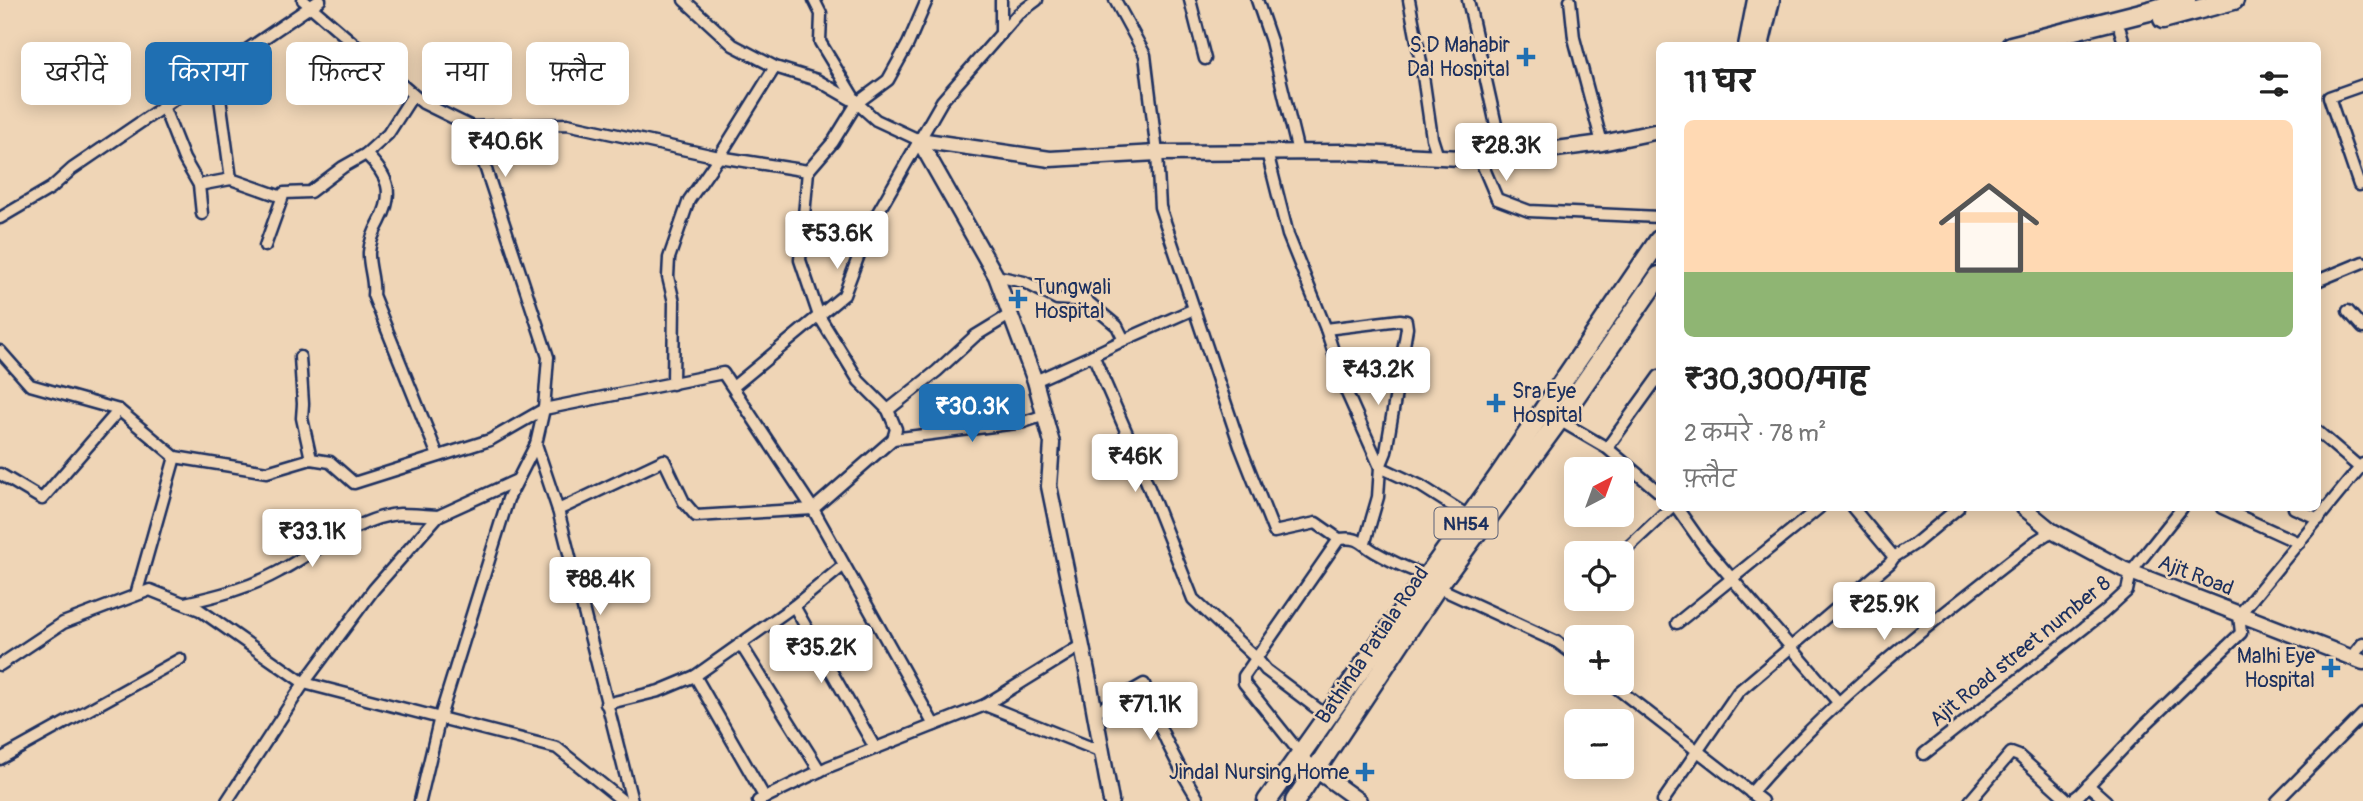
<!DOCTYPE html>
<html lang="hi">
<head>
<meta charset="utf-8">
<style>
  :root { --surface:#fff; --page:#f2f2f2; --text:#222; --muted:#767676; --accent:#1f6fb2 }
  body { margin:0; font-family:Pangolin,"Playpen Sans Deva",sans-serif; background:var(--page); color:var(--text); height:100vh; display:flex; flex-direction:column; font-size:26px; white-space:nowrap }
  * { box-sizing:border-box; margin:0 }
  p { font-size:23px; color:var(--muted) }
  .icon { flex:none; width:38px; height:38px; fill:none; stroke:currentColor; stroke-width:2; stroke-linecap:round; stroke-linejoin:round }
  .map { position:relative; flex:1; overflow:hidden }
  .sheet { position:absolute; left:1656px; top:42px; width:665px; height:469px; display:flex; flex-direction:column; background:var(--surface); border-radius:10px; box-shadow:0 4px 18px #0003 }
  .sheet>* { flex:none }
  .top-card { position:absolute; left:21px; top:42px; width:665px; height:63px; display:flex; gap:14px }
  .needle { width:46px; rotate:41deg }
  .tools { position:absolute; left:1564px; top:457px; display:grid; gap:14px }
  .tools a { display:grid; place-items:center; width:70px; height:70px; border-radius:10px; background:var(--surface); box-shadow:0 4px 18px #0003; font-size:35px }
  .price { position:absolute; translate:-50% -60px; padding:0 16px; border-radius:7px; background:#fff; color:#222; font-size:23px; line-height:46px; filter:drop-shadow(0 2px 4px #0008) }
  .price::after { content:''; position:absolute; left:50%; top:42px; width:21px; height:16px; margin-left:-10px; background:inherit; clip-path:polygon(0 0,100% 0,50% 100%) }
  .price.active { background:var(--accent); color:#fff }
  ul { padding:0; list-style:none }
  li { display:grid; align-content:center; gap:14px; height:371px; padding:0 28px }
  li span { display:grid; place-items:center; height:217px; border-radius:10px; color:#555 }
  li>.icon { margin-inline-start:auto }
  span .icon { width:126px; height:126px; fill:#fffc; stroke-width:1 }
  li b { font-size:30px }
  h2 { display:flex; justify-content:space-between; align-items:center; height:84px; padding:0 28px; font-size:30px }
  .tag { padding:0 24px; border-radius:10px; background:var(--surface); box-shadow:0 4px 18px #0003; font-size:24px; line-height:63px }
  .tag.active { background:var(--accent); color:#fff }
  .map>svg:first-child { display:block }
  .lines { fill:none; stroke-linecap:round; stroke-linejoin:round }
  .street-casing { stroke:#1b2f5e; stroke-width:15 }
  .secondary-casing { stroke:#1b2f5e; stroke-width:19 }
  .primary-casing { stroke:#1b2f5e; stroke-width:21 }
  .highway-casing { stroke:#1b2f5e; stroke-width:23 }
  .street { stroke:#efd5b6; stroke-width:10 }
  .secondary { stroke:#efd5b6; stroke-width:14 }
  .primary { stroke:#efd5b6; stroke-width:16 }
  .highway { stroke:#efd5b6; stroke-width:18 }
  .poi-dot { fill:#1f6fb2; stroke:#efd5b6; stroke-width:2.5 }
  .labels { text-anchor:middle; stroke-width:5; stroke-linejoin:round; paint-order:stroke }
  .shield { fill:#efd5b6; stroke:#5b6178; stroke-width:2 }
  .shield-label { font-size:19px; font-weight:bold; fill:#1b2f5e }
  .poi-label { font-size:21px; fill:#1b2f5e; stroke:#efd5b6; text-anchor:end }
  .street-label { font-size:21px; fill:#1b2f5e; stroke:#efd5b6 }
</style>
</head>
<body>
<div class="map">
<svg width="2363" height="801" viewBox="0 0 2363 801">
  <rect width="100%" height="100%" fill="#efd5b6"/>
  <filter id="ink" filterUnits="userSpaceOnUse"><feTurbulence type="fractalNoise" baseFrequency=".0143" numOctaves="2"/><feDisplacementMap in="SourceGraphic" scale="14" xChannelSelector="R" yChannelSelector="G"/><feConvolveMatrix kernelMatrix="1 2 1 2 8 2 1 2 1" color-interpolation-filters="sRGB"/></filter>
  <g filter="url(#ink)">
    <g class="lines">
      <defs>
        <g id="street">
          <polyline points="303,0 423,103 472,127 548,357 544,409 536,444 508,499 440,717 420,801"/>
          <polyline points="684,0 733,45 775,67 817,80 857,103"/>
          <polyline points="814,0 821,14 820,42 857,103 876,120 919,140"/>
          <path d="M1115 0 1145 55 1157 153 1160 207 1240 446 1274 532 1316 523 1339 539C1361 537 1358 542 1375 552 1391 561 1410 571 1428 575"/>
          <polyline points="1190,0 1205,59"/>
          <polyline points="1257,0 1271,41 1298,152"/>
          <polyline points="1409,0 1421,62 1432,138 1438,157"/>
          <polyline points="1468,0 1503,156"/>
          <polyline points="1570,0 1574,38 1602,143"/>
          <polyline points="2120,30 2125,46"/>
          <polyline points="1001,34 1001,0"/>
          <polyline points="2363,85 2329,97 2359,185 2363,184"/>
          <polyline points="163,106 184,159 199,185 202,214"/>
          <polyline points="472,127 567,124 719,157 808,171 833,142 857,103 888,80 908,44 927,0"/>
          <polyline points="1267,152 1288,235 1326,329 1346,391 1380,467 1421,486 1470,517"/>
          <path d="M366 154C388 176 395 192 380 221 375 230 370 241 369 252 368 266 375 280 373 295L438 456"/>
          <polyline points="1480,159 1497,199 1529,211 1659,217"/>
          <polyline points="231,179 282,197"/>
          <polyline points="199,185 231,179 216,69"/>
          <polyline points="0,218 51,188 72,169 320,0"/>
          <polyline points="265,246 284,193 310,192 343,167 366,154 388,134 413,95"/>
          <polyline points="996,276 1024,282 1057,299 1087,301 1117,326 1124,340 1093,355 1132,445 1193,599 1257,659 1266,670 1327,716"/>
          <polyline points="2317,281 2363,262"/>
          <polyline points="2348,311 2363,328"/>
          <polyline points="1326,329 1400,320 1406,321 1407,328 1386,452 1380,467 1378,497 1365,542"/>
          <polyline points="1124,340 1194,309"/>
          <polyline points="0,351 30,385 119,410 175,457 267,472 311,459 330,462 354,483 490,440 544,409 723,373 813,509 934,725"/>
          <polyline points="300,357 303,404 302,418 311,459"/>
          <polyline points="1035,381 1093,355"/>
          <polyline points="673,384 674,302 668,277 669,258 689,200 719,157 775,67"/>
          <polyline points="733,387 844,295 869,228 942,101 1018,14 1037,0"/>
          <polyline points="888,410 937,371 975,336 1011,314"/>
          <polyline points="1559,420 1607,448 1659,492"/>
          <polyline points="2317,431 2360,468"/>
          <polyline points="893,439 1024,422 1045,415"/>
          <polyline points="536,444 558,510 632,801"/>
          <polyline points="1607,448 1659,376"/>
          <polyline points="0,474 42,499 119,410"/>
          <polyline points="1677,508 1703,545 1838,702"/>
          <polyline points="1853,508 1894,557"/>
          <polyline points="2222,508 2299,543"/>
          <polyline points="2294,508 2319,519"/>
          <polyline points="558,510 664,460 684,502 696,516 813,509 893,439 896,429 888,410 859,381 819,316 800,260 808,171"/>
          <polyline points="1622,553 1670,508"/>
          <polyline points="1437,587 1557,642 1577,657"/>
          <polyline points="136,595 175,457"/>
          <path d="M185 603C217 596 249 588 278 572 312 554 360 516 400 514 412 514 425 515 438 516"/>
          <polyline points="794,606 875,748"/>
          <polyline points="1677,623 1819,508"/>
          <polyline points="740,643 820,771"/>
          <polyline points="2352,657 2363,643"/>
          <polyline points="0,665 63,623 150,590 200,610 304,683 557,748 623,801"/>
          <polyline points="695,676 765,798"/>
          <polyline points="1609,682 1762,801"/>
          <polyline points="606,704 659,691 695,676 794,606 844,565"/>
          <polyline points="985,705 1082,645"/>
          <path d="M1095 712 1144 684C1157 725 1176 764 1199 801"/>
          <polyline points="1300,753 1244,683 1244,676 1339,539"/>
          <polyline points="1924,754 2103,613 2127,591 2131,572 2182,508"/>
          <polyline points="0,759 180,659"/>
          <polyline points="2088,785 2106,801"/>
          <path d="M1751 793C1834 696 1936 619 2036 541L2052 531"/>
          <polyline points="227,801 304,683 374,589 438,516 517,480"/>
          <polyline points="758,801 828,767 985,705 1102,752"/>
          <polyline points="1663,801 1738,692 1890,563 1894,557 1916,543 1958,508"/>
          <polyline points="1970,801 2011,753 2019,756 2069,801"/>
          <polyline points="2071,801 2080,794 2146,724 2241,633 2239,615 2363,464"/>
          <polyline points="2277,801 2363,714"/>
        </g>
        <g id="secondary">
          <polyline points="919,140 1050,159 1157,153 1343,152 1480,159 1602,143 1659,131"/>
          <polyline points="919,140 996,276 1035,381 1052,443 1049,486 1089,681 1111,801"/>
          <polyline points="2024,508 2052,531 2123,569 2363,662"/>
          <polyline points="1298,757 1359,801"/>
        </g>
        <g id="primary">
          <polyline points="1747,46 1756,0"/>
          <polyline points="1760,46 1771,0"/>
        </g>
        <g id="highway">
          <polyline points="2163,19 2234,0"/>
          <polyline points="2011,46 2153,10 2186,0"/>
          <polyline points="1267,801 1498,477 1659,240"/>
          <polyline points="1295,801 1437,587 1559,420 1659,276"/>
        </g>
      </defs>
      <!-- street casing -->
      <use href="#street" class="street-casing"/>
      <!-- secondary casing -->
      <use href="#secondary" class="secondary-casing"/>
      <!-- primary casing -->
      <use href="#primary" class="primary-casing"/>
      <!-- highway casing -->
      <use href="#highway" class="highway-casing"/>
      <!-- street -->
      <use href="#street" class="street"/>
      <!-- secondary -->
      <use href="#secondary" class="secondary"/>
      <!-- primary -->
      <use href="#primary" class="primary"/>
      <!-- highway -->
      <use href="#highway" class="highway"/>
    </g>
  </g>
  <!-- markers -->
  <g class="poi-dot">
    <path d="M1522.5 46.5h7v7h7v7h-7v7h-7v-7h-7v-7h7z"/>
    <path d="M1014.5 288.5h7v7h7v7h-7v7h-7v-7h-7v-7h7z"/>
    <path d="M1492.5 392.5h7v7h7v7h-7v7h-7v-7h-7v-7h7z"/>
    <path d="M2327.5 657.5h7v7h7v7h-7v7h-7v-7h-7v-7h7z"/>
    <path d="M1361.5 761.5h7v7h7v7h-7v7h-7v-7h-7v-7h7z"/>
  </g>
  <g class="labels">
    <!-- shield labels -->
    <rect class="shield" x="1434.5" y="507.5" width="63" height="31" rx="5"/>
    <g class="shield-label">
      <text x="1466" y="530">NH54</text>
    </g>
    <!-- poi labels -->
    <g class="poi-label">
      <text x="1510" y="52">S.D Mahabir<tspan x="1510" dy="24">Dal Hospital</tspan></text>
      <text x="1034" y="294" text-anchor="start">Tungwali<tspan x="1034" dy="24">Hospital</tspan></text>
      <text x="1512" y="398" text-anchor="start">Sra Eye<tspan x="1512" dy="24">Hospital</tspan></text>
      <text x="2315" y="663">Malhi Eye<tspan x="2315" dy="24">Hospital</tspan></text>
      <text x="1349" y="779">Jindal Nursing Home</text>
    </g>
    <!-- street labels -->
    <g class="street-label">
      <text transform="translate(2196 575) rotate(21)" y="7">Ajit Road</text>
      <text transform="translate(1372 645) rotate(-56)" y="7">Bathinda Patiala Road</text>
      <text transform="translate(2020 651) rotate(-39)" y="7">Ajit Road street number 8</text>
    </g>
  </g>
</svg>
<div class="tools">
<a><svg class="needle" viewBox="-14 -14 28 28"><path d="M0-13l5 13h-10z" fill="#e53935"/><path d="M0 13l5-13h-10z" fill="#767676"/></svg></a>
<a><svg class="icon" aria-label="locate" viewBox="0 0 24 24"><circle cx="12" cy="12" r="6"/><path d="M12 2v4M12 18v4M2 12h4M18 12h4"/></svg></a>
<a>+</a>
<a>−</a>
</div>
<b class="price" style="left:505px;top:179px">₹40.6K</b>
<b class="price" style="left:1506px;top:183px">₹28.3K</b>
<b class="price" style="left:837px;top:271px">₹53.6K</b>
<b class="price" style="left:1378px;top:407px">₹43.2K</b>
<b class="price active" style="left:972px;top:444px">₹30.3K</b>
<b class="price" style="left:1135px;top:494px">₹46K</b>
<b class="price" style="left:312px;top:569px">₹33.1K</b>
<b class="price" style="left:600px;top:617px">₹88.4K</b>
<b class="price" style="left:1884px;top:642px">₹25.9K</b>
<b class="price" style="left:821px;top:685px">₹35.2K</b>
<b class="price" style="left:1150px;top:742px">₹71.1K</b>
<div class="top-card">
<a class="tag">खरीदें</a>
<a class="tag active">किराया</a>
<a class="tag">फ़िल्टर</a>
<a class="tag">नया</a>
<a class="tag">फ़्लैट</a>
</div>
<section class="sheet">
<h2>11 घर<svg class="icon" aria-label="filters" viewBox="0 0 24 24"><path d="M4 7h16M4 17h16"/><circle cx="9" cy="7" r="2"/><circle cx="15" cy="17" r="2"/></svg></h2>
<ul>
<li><span style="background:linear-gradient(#ffd9b3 70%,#8fb573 0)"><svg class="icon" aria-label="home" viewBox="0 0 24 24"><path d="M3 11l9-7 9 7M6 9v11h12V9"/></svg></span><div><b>₹30,300/माह</b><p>2 कमरे · 78 m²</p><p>फ़्लैट</p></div></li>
</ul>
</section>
</div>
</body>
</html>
